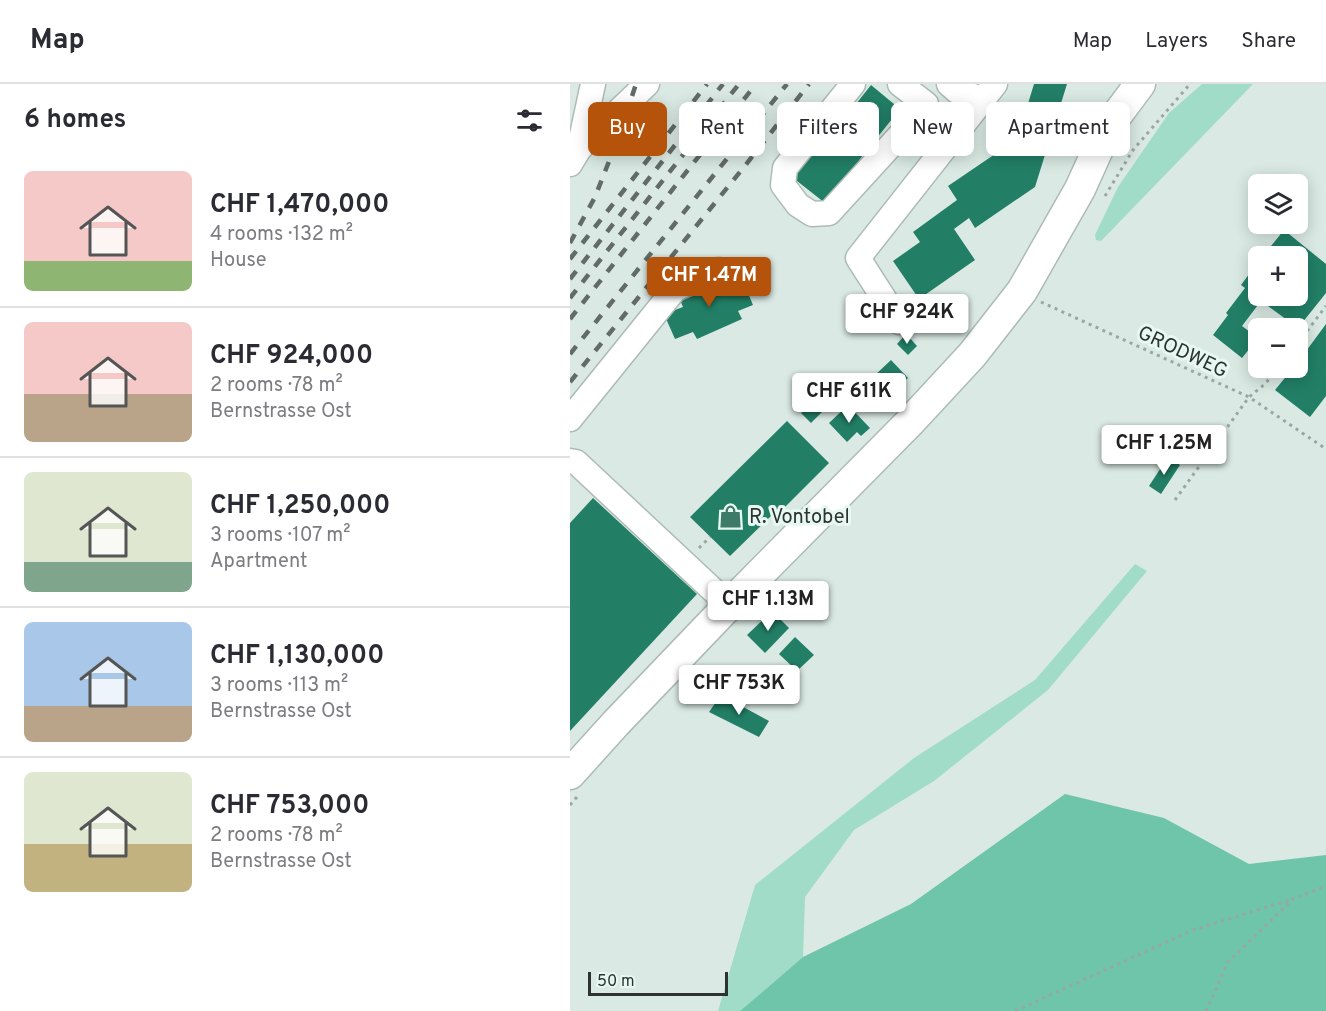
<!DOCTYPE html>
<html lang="en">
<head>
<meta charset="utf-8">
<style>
  :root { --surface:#fff; --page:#f2f2f3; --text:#2b2b33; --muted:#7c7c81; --line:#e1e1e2; --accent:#b45309 }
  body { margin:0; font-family:Overpass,sans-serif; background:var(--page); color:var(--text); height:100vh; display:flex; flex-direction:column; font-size:22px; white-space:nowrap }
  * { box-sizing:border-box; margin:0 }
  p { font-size:20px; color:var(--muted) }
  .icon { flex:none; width:33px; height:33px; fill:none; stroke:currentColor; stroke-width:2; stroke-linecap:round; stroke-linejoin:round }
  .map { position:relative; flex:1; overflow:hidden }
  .details { display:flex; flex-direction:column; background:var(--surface); width:570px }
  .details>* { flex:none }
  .banner { position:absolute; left:18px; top:18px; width:570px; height:54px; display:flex; gap:12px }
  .tools { position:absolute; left:678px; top:90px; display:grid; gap:12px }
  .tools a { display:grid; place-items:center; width:60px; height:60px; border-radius:9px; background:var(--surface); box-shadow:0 3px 15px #0003; font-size:30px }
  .scale { position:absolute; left:18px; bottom:15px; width:140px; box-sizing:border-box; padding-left:6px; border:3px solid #2d3331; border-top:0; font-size:16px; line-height:21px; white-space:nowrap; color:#2d3331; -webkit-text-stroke:4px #e7f7f1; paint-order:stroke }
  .price { position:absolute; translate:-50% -51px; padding:0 14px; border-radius:6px; background:#fff; color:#222; font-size:20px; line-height:39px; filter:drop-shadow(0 2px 3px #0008) }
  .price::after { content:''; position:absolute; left:50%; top:36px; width:18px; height:14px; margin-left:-9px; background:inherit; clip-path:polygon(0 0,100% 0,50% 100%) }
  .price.active { background:var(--accent); color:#fff }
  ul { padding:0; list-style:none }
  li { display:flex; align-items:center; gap:18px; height:150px; padding:0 24px }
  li+li { border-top:2px solid var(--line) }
  li span { display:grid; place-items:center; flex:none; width:168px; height:120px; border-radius:9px; color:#555 }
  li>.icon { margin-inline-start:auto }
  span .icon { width:72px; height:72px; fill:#fffc; stroke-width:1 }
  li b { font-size:26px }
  h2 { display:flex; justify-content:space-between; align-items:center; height:72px; padding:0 24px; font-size:26px }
  .tag { padding:0 21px; border-radius:9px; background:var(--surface); box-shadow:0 3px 15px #0003; font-size:21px; line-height:54px }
  .tag.active { background:var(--accent); color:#fff }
  header { display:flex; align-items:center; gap:36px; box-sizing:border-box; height:84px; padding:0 30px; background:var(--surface); border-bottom:2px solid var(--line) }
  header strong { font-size:28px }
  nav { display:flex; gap:33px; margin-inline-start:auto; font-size:21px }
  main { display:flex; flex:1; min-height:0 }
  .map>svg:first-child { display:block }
  .green { fill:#a0dcc7 }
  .forest { fill:#6fc5a9 }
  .building { fill:#227f66 }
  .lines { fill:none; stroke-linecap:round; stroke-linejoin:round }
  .minor-casing { stroke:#acbbb5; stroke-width:27 }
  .major-casing { stroke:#acbbb5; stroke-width:33 }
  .path { stroke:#9aa6a2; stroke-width:3; stroke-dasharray:3 4.5; stroke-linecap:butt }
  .minor { stroke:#fff; stroke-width:24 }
  .major { stroke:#fff; stroke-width:30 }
  .rail { stroke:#626b68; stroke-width:4.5; stroke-dasharray:10 10; stroke-linecap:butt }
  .labels { text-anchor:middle; stroke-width:6; stroke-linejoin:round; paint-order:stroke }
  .street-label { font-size:20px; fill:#2d3331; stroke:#e7f7f1 }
  .poi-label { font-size:20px; fill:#2d3331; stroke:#e7f7f1; text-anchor:start }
</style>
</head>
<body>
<header>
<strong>Map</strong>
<nav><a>Map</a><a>Layers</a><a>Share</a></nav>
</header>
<main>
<section class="details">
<h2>6 homes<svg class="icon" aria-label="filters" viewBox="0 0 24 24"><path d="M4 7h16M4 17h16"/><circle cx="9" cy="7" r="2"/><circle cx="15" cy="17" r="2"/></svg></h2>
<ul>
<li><span style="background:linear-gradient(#f6c9c9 75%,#8fb573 0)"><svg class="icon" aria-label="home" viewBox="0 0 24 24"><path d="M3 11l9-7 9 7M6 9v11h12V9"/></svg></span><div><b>CHF 1,470,000</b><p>4 rooms · 132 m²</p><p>House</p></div></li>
<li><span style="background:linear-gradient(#f6c9c9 60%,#b9a48a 0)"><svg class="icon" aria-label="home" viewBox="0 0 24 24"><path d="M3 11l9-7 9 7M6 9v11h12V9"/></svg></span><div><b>CHF 924,000</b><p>2 rooms · 78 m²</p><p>Bernstrasse Ost</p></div></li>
<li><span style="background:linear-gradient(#dfe7d0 75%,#7fa58c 0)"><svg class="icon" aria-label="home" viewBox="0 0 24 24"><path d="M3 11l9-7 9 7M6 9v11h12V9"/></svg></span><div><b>CHF 1,250,000</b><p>3 rooms · 107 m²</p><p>Apartment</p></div></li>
<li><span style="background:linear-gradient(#a9c7e8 70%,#b9a48a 0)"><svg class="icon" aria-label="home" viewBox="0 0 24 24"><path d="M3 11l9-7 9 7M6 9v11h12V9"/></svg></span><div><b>CHF 1,130,000</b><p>3 rooms · 113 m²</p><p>Bernstrasse Ost</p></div></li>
<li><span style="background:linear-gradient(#dfe7d0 60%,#c2b280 0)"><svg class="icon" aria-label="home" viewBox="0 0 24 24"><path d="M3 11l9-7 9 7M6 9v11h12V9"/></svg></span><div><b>CHF 753,000</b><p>2 rooms · 78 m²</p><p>Bernstrasse Ost</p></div></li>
</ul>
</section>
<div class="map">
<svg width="756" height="927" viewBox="0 0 756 927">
  <rect width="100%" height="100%" fill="#dae9e3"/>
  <!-- green -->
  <g class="green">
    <polygon points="632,0 683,0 531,157 526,156 525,151 548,103 599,29"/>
    <polygon points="565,480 577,487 478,606 364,697 284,746 235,813 233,873 170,927 148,927 185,801 344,674 465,596"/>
  </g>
  <!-- forest -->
  <polygon class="forest" points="495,710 594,734 679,780 756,771 756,927 170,927 233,873 341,820"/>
  <!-- building -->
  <g class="building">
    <polygon points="464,0 497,0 465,103 405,144 399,134 384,145 405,176 349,215 323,177 350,158 343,148 387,116 378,102 431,66 445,23 456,26"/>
    <polygon points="301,1 330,25 255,119 222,93 266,27 275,34"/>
    <polygon points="714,146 756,180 756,209 728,244 691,217 672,242 688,254 672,274 643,251 658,231 656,229 675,204 671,201 688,178 688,212 728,212 728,172 693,172"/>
    <polygon points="154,191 158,201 172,195 183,221 168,227 172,235 127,255 123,248 105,255 94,230 113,223 108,211"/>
    <polygon points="756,240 756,312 740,333 705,306 723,284 728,284 728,278"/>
    <polygon points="336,250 347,262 338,271 327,260"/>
    <polygon points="321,276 338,294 320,311 303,293"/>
    <polygon points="243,318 252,328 241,339 231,329"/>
    <polygon points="278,321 300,344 291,352 287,348 277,358 259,339"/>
    <polygon points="217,337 259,379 204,434 201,432 160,472 120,433"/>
    <polygon points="598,373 610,381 591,410 579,402"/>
    <polygon points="23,414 127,510 0,647 0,439"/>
    <polygon points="202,527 219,544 195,569 177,551"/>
    <polygon points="225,553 244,571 227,587 209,570"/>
    <polygon points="151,611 199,637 189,653 139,628"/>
  </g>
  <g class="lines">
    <defs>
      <g id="minor">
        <polyline points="283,0 215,84 213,101 228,121 242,130 259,129 333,48 356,20 330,0"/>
        <polyline points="379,0 387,7 413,15"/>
        <polyline points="333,48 373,45 389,46"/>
        <polyline points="9,65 23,0"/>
        <polyline points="0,80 9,65 77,0"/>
        <polyline points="329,238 288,174 425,0"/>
        <polyline points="0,335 105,205 149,186"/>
        <polyline points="0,377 6,378 159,521"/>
      </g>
      <polyline id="major" points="0,690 46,639 159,521 339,339 402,271 452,207 510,105 538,43 570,0"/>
    </defs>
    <!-- minor casing -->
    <use href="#minor" class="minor-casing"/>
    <!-- major casing -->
    <use href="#major" class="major-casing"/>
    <!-- path -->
    <g class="path">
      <polyline points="535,112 563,66 620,0"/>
      <polyline points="471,218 679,313 756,365"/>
      <polyline points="728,259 756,222"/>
      <polyline points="605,416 679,313 695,300 708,284"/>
      <polyline points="129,464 140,453"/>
      <polyline points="0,721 7,713"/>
      <polyline points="445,927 623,846 723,815"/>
      <polyline points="636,927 658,878 723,815 756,802"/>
    </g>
    <!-- minor -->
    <use href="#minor" class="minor"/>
    <!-- major -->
    <use href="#major" class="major"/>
    <!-- rail -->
    <g class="rail">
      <polyline points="0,159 25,113 49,52 66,0"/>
      <polyline points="0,175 137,0"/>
      <polyline points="0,195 153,0"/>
      <polyline points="0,214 169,0"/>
      <polyline points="0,235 186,0"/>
      <polyline points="0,270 217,0"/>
      <polyline points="0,298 174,83 239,0"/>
    </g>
  </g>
  <!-- icons -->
  <defs>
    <symbol id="shop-bare" viewBox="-9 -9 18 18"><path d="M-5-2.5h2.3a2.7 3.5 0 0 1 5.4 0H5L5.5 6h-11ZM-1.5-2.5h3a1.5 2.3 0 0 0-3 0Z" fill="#3d7b68" stroke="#e7f7f1" stroke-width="2.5" paint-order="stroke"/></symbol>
  </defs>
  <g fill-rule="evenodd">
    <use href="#shop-bare" x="144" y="416" width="33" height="33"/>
  </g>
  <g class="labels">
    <!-- street labels -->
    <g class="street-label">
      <text transform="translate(613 267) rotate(25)" y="7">GRODWEG</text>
    </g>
    <!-- poi labels -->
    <g class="poi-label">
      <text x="179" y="439">R. Vontobel</text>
    </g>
  </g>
</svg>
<div class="tools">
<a><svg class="icon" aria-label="layers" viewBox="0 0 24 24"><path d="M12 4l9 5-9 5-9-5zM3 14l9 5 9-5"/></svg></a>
<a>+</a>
<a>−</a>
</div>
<div class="scale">50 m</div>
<b class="price active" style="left:139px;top:224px">CHF 1.47M</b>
<b class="price" style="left:337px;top:261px">CHF 924K</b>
<b class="price" style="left:279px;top:340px">CHF 611K</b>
<b class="price" style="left:594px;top:392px">CHF 1.25M</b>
<b class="price" style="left:198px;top:548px">CHF 1.13M</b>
<b class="price" style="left:169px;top:632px">CHF 753K</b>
<div class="banner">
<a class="tag active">Buy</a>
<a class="tag">Rent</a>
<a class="tag">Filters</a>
<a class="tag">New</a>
<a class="tag">Apartment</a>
</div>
</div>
</main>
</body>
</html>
